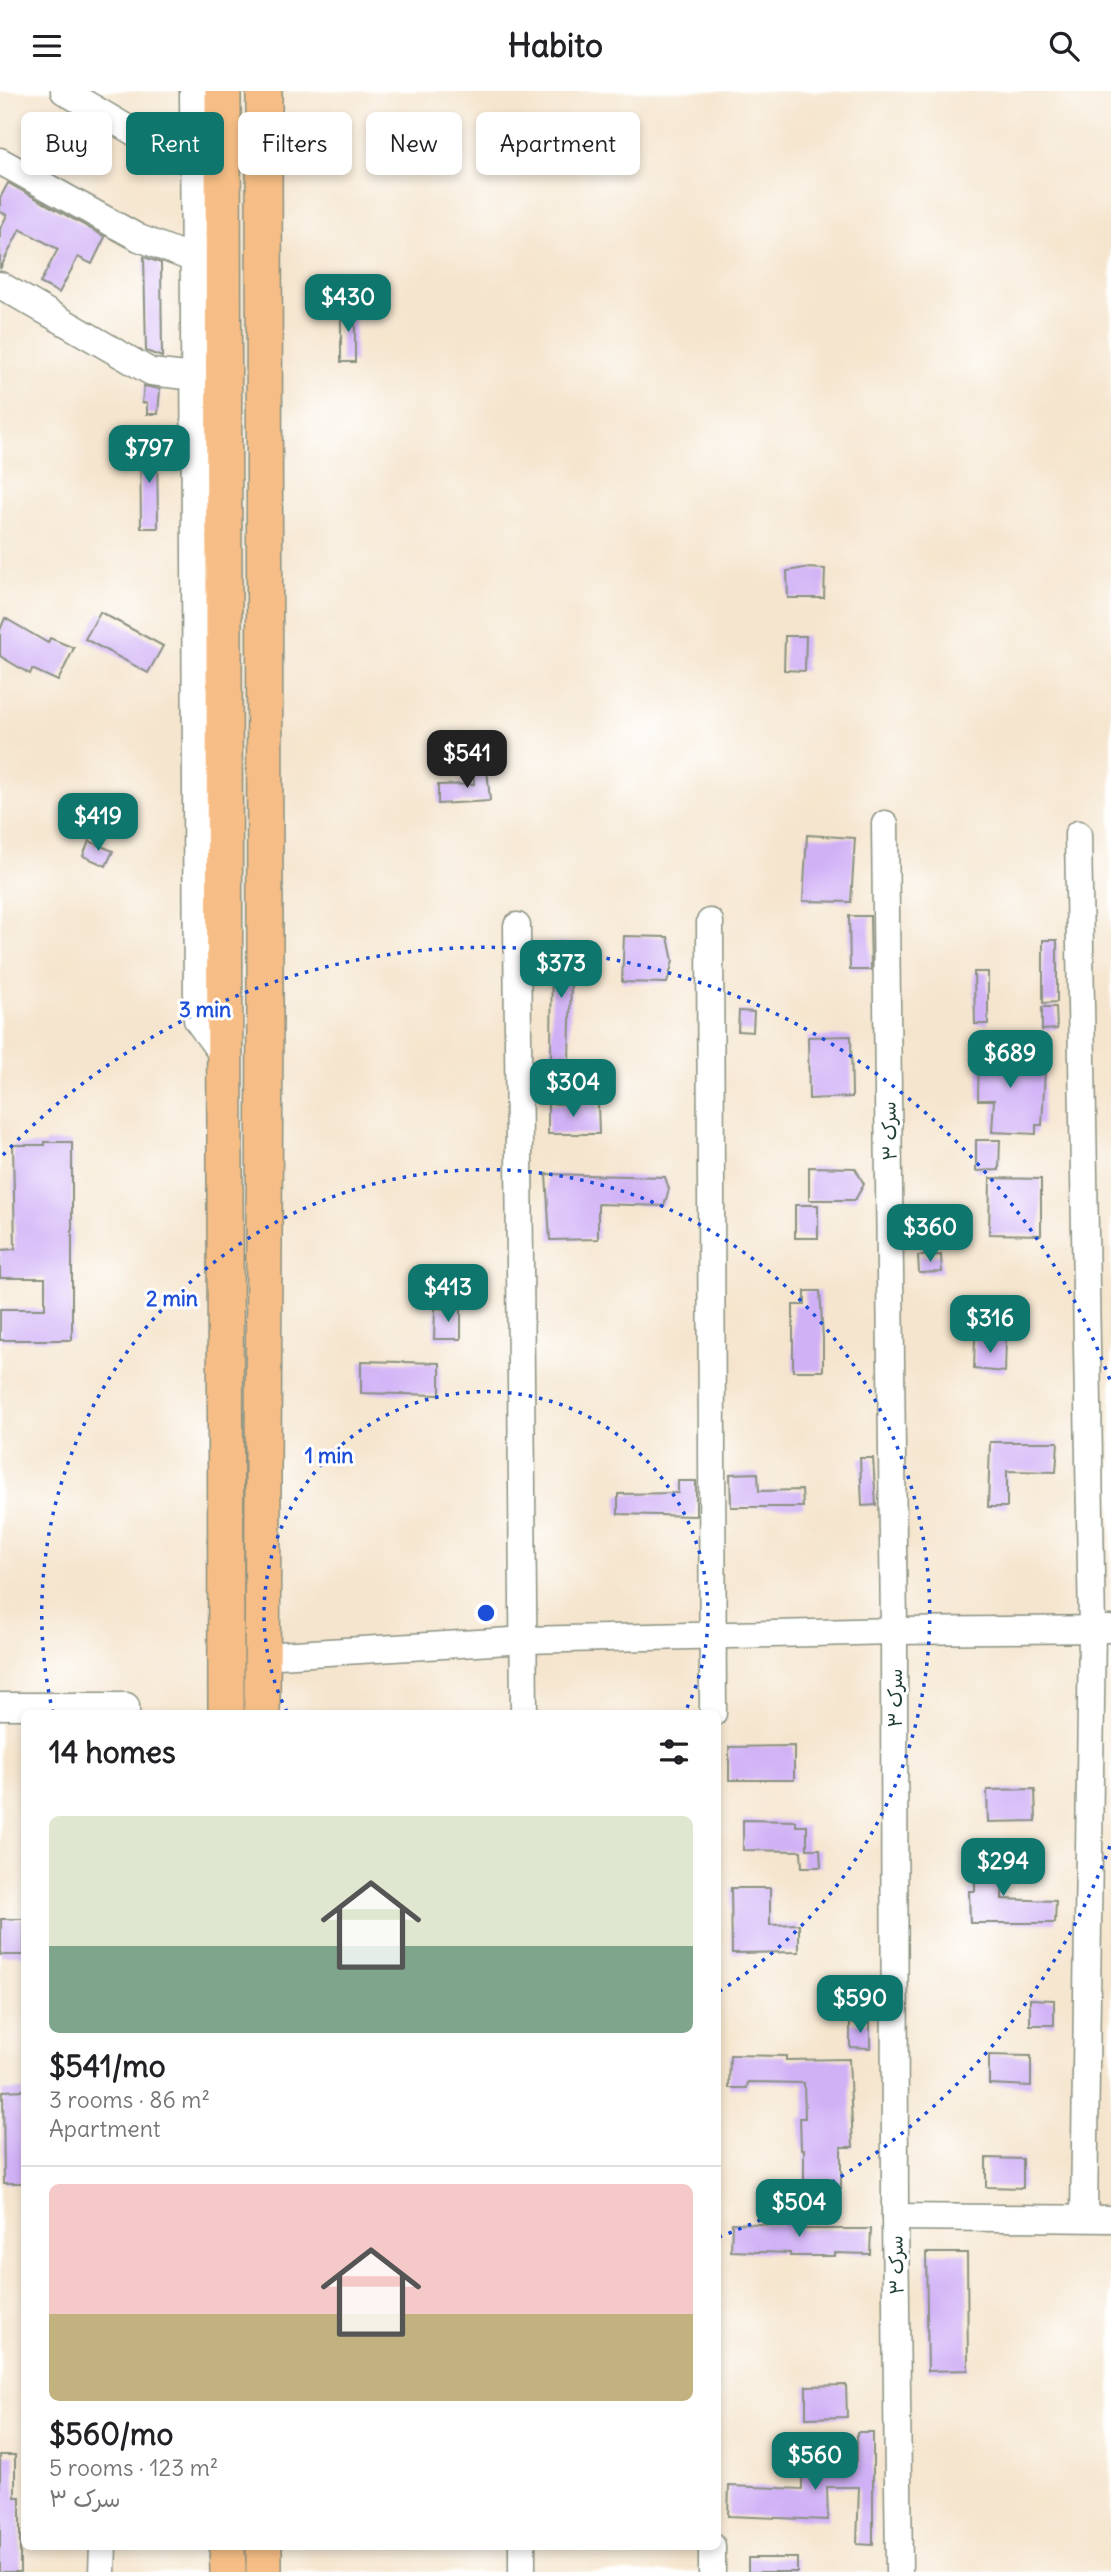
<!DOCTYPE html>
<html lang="en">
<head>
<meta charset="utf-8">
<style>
  :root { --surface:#fff; --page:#f6f6f6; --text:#202124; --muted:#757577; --line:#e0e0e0; --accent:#0f766e }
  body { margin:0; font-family:Delius,"Playpen Sans Arabic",sans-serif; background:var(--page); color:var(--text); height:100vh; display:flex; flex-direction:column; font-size:26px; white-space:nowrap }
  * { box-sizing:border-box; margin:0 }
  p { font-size:23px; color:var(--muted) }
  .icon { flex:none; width:38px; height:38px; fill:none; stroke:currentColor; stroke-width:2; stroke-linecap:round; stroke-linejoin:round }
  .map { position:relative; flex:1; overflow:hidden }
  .sheet { position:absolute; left:21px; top:1619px; width:700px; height:840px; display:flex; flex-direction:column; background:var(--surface); border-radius:10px; box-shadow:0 4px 10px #0003 }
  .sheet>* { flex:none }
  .banner { position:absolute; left:21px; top:21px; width:700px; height:63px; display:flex; gap:14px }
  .price { position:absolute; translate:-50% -60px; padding:0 16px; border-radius:14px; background:var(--accent); color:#fff; font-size:23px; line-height:46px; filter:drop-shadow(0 2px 4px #0008) }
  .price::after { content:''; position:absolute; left:50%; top:42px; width:21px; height:16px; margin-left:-10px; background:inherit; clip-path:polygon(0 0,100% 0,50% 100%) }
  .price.active { background:#222; color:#fff }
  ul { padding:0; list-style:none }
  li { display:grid; align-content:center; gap:14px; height:371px; padding:0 28px }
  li+li { border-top:2px solid var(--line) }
  li span { display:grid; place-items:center; height:217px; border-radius:10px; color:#555 }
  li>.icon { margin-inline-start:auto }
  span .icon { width:126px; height:126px; fill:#fffc; stroke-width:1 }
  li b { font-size:30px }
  h2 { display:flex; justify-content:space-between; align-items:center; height:84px; padding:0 28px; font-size:30px }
  .tag { padding:0 24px; border-radius:10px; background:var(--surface); box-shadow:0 4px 10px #0003; font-size:24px; line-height:63px }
  .tag.active { background:var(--accent); color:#fff }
  header { display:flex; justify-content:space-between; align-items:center; height:91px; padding:0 28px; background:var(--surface); font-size:32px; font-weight:700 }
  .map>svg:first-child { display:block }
  .building { fill:#d0b1f6 }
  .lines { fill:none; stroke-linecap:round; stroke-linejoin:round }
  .minor-casing { stroke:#8a9181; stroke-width:29 }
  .major-casing { stroke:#8a9181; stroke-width:38 }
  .minor { stroke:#fff; stroke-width:26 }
  .major { stroke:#f6be86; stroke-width:35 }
  .ring { fill:none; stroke:#1d4ed8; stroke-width:3.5; stroke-dasharray:3.5 7 }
  .labels { text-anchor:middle; stroke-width:6; stroke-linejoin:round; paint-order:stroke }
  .street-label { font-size:19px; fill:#1f3d34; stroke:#fff }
  .centre { fill:#1d4ed8; stroke:#fff; stroke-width:3.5 }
  .ring-label { font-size:21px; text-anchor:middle; font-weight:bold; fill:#1d4ed8; stroke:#fff; stroke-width:6; stroke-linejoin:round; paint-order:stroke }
</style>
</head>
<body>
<header><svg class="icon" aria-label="menu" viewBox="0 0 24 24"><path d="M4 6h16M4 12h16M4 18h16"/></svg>Habito<svg class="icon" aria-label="search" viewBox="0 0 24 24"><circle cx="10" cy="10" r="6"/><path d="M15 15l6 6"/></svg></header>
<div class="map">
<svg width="1111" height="2481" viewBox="0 0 1111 2481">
  <rect width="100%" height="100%" fill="#fff"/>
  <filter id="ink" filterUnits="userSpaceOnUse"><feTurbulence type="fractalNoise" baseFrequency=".0143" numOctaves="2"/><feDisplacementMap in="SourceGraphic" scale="14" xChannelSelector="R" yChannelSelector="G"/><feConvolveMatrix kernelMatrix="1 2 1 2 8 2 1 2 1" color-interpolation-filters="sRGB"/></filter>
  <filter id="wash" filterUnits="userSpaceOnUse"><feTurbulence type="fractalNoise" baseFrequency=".00686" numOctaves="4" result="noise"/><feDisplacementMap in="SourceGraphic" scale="28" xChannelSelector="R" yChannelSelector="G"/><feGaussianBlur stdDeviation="1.57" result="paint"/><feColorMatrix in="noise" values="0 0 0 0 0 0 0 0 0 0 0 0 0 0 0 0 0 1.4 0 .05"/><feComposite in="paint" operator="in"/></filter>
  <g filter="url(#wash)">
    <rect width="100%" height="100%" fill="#f5e5ce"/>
    <g id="blocks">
      <!-- building -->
      <g class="building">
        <polygon points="8,92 105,146 92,173 78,166 59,202 40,192 58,158 20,138 0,178 0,138 7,124 0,121 0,107"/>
        <polygon points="144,166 161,172 162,266 146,260"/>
        <rect x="341" y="215" width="14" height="56"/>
        <polygon points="144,295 160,298 158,323 147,323 147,312 142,312"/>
        <polygon points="140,351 157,351 158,437 141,437"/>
        <polygon points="805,477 825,478 824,507 788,507 787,480"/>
        <polygon points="100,521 163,555 148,582 85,548"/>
        <polygon points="5,527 48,552 50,547 74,557 58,590 32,578 30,583 0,565 0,539"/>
        <polygon points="785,545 806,545 805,580 784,579"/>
        <polygon points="487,677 490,710 438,713 438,694 474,693 473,678"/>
        <polygon points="807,744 855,747 851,811 803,810"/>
        <polygon points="89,750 113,760 106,775 83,765"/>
        <polygon points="849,825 870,825 871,879 850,879"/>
        <polygon points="624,845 668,846 673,870 667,892 622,891"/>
        <polygon points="1043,849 1057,849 1057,911 1043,912"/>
        <polygon points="552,852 572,852 569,969 551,968"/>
        <polygon points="974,881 988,881 988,933 975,933"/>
        <polygon points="1042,916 1056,916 1057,938 1042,939"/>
        <polygon points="739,920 754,921 753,941 738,940"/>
        <polygon points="851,945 852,1006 809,1008 808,946"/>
        <polygon points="979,945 1004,946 1004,980 1045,979 1042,1034 1036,1034 1036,1043 992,1041 994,1009 978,1009"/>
        <polygon points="598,1012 599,1043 548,1043 548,1013"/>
        <polygon points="976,1049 1000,1049 999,1079 976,1080"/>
        <polygon points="45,1051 72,1051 72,1249 0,1249 0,1218 45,1218 45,1187 0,1187 0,1159 15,1158 13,1054 45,1054"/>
        <polygon points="809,1076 855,1077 864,1093 855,1109 809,1109"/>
        <polygon points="546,1083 665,1086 669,1098 664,1115 598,1113 598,1148 550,1149"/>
        <polygon points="990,1087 1041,1088 1041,1144 989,1143"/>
        <rect x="795" y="1114" width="23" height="33"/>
        <polygon points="941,1164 942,1181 919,1182 918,1165"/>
        <polygon points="805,1200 820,1200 823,1247 823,1280 793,1280 793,1214 805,1214"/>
        <polygon points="435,1217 461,1218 461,1248 434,1248"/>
        <polygon points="975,1247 1006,1248 1005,1281 974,1278"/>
        <polygon points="361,1270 440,1272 440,1304 361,1302"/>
        <polygon points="990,1351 1058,1351 1056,1381 1007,1380 1007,1416 988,1416"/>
        <polygon points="860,1367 873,1367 876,1414 862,1415"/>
        <polygon points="758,1382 759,1400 802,1399 803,1416 731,1416 730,1383"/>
        <polygon points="678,1390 696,1390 696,1425 618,1423 618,1403 678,1402"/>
        <polygon points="794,1655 794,1689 729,1689 729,1656"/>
        <polygon points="1035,1698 1036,1730 988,1731 987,1699"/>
        <polygon points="743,1729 796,1730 796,1735 807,1735 807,1758 820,1758 821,1776 802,1776 801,1760 743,1759"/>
        <polygon points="975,1764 1004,1765 1002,1808 1056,1810 1055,1832 970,1832 969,1800 975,1800"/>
        <polygon points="731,1797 770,1797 770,1834 799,1833 799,1861 732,1862"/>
        <rect x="1" y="1828" width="23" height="36"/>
        <polygon points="1030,1908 1054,1909 1054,1934 1030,1934"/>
        <polygon points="850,1932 870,1932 870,1957 850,1956"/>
        <polygon points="730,1964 786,1965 786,1969 849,1968 853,2056 841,2056 841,2097 804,2097 804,2058 801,2058 800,2027 805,2027 804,1992 748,1991 747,1997 729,1997"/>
        <polygon points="989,1964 1031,1965 1031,1995 989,1993"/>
        <polygon points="24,1999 24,2092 4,2092 3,2000"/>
        <polygon points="986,2067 1023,2068 1023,2097 986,2096"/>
        <polygon points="800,2119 801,2138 871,2138 870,2163 835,2162 835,2165 790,2165 790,2162 731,2160 732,2132 782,2134 781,2120"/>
        <polygon points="926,2162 967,2162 968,2279 928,2280"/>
        <polygon points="846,2294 847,2326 806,2327 806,2295"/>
        <polygon points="857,2341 873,2341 873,2454 857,2453 859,2396 827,2396 828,2429 728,2425 729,2395 802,2398 802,2369 857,2370"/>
        <polygon points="0,2364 15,2364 15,2406 20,2406 20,2481 0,2481"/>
        <rect x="748" y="2467" width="49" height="14"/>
      </g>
    </g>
  </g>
  <g filter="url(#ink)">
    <use href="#blocks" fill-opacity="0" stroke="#8a9181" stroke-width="2"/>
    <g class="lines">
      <defs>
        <g id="minor">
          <polyline points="64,0 149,50 193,60"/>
          <polyline points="193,0 197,929 224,966"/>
          <polyline points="0,70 139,147 194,168"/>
          <polyline points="0,194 151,281 194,286"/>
          <polyline points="885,733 894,1540 895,2126 899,2481"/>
          <polyline points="1078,743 1092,1538 1084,2126"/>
          <polyline points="710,831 713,1622"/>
          <polyline points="517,835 524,1622"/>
          <polyline points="262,1565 525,1549 894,1540 1111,1538"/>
          <polyline points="0,1615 126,1615 126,1622"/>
          <polyline points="895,2126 1111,2128"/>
          <polyline points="102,2481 103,2455"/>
          <polyline points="522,2481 522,2455"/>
          <polyline points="712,2481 712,2455"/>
        </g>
        <g id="major">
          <polyline points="223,0 226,1622"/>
          <polyline points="262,1622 265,910 264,0"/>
          <polyline points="227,2455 228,2481"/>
          <polyline points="264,2455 264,2481"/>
        </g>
      </defs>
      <!-- minor casing -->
      <use href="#minor" class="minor-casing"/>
      <!-- major casing -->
      <use href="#major" class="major-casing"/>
      <!-- minor -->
      <use href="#minor" class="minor"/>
      <!-- major -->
      <use href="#major" class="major"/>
    </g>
  </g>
  <!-- distance rings -->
  <g class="ring">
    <path d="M287 1621A222 222 0 1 1 685 1621"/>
    <path d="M53 1622A444 444 0 1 1 718 1901"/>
    <path d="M1110 1755A666 666 0 0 1 719 2146M3 1064A666 666 0 0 1 1110 1289"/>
  </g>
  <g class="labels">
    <!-- street labels -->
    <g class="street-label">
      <text transform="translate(889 1040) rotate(-91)" y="7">سرک ۳</text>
      <text transform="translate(895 1607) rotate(-90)" y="7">سرک ۳</text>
      <text transform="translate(896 2174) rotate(-91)" y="7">سرک ۳</text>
    </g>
  </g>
  <circle cx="486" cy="1522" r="10" class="centre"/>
  <g class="ring-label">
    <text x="205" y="926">3 min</text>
    <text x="172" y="1215">2 min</text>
    <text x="329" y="1372">1 min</text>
  </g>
</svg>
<b class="price" style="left:348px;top:243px">$430</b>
<b class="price" style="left:149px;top:394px">$797</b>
<b class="price active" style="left:467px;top:699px">$541</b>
<b class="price" style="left:98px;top:762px">$419</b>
<b class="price" style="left:561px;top:909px">$373</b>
<b class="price" style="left:1010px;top:999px">$689</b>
<b class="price" style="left:573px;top:1028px">$304</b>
<b class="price" style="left:930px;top:1173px">$360</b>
<b class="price" style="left:448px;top:1233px">$413</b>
<b class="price" style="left:990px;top:1264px">$316</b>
<b class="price" style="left:1003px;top:1807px">$294</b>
<b class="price" style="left:860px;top:1944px">$590</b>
<b class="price" style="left:799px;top:2148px">$504</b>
<b class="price" style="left:815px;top:2401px">$560</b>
<div class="banner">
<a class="tag">Buy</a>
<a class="tag active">Rent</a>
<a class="tag">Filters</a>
<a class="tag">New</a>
<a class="tag">Apartment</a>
</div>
<section class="sheet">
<h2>14 homes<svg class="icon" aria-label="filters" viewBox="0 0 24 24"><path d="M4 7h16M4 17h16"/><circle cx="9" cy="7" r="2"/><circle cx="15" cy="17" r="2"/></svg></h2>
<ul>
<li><span style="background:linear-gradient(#dfe7d0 60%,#7fa58c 0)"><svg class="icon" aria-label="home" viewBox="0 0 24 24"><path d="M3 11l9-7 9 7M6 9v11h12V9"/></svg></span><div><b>$541/mo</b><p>3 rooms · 86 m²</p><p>Apartment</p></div></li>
<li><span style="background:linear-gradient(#f6c9c9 60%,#c2b280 0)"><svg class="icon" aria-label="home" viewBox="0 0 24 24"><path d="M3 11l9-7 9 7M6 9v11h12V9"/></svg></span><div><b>$560/mo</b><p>5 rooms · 123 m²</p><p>سرک ۳</p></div></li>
</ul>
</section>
</div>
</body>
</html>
